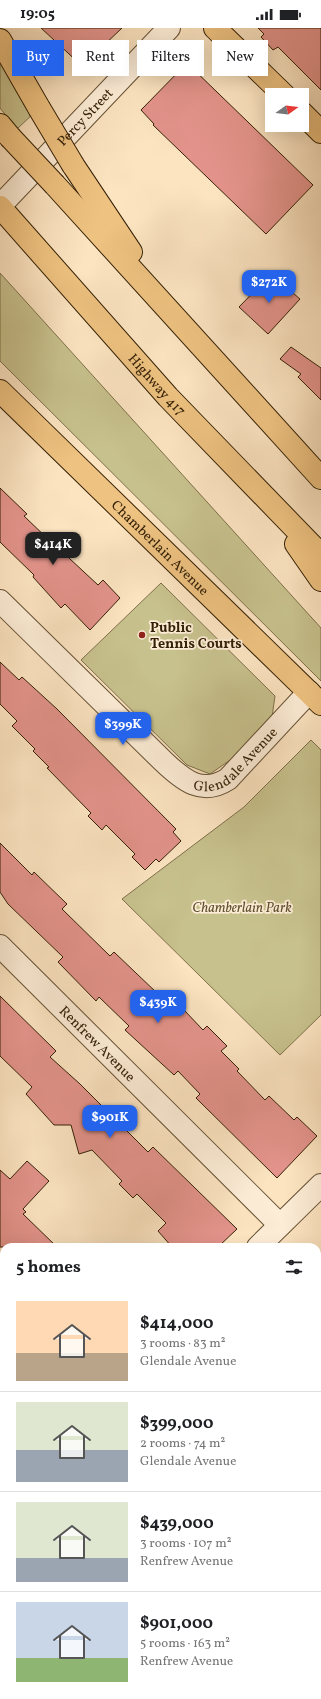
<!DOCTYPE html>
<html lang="en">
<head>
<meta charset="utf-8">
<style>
  :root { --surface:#fff; --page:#f2f2f2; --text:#202124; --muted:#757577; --line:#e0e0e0; --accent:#2563eb }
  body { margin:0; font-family:Vollkorn,serif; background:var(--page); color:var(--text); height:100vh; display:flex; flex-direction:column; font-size:15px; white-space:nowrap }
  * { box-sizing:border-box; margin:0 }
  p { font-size:13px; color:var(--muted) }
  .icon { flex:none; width:22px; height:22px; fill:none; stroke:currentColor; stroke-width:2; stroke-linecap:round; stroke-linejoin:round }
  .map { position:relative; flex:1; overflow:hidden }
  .panel { position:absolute; left:0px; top:1215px; width:321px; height:456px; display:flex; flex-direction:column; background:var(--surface); border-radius:12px 12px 0 0; box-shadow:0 4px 16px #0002 }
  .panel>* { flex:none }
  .guide { position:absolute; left:12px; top:12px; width:297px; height:36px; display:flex; gap:8px }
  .needle { width:26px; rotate:75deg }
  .tools { position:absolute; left:265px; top:60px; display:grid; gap:8px }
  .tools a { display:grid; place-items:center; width:44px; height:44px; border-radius:0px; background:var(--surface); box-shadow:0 4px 16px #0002; font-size:20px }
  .price { position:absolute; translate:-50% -34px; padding:0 9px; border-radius:8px; background:var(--accent); color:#fff; font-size:13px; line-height:26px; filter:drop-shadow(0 1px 2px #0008) }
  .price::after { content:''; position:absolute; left:50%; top:24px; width:12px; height:9px; margin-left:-6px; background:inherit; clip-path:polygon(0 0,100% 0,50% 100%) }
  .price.current { background:#222; color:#fff }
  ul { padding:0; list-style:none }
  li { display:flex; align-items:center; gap:12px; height:100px; padding:0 16px }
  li+li { border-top:1px solid var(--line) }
  li span { display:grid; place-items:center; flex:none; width:112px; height:80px; border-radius:0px; color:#555 }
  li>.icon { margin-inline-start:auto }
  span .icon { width:48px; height:48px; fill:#fffc; stroke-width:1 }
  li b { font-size:17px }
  h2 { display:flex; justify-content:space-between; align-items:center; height:48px; padding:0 16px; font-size:17px }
  .chip { padding:0 14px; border-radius:0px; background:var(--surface); box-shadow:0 4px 16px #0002; font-size:14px; line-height:36px }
  .chip.current { background:var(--accent); color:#fff }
  .status { display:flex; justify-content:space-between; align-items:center; height:28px; padding:0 20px; background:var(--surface); direction:ltr }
  .status svg { height:11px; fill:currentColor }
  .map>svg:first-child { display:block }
  .green { fill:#c7c18d; stroke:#7e704a }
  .building { fill:#e3938b; stroke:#342006 }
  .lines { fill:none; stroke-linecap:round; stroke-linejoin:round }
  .minor-casing { stroke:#665135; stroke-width:24 }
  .major-casing { stroke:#342006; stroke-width:24 }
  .highway-casing { stroke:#342006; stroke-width:24 }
  .minor { stroke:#fdedd7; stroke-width:22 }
  .major { stroke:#eec280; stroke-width:22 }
  .highway { stroke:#eec280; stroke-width:22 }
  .highway-bridge-casing { stroke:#342006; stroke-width:24; stroke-linecap:butt }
  .highway-bridge { stroke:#eec280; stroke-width:22 }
  .poi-dot { fill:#8f2418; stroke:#fdedd7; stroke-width:1.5 }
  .labels { text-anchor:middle; stroke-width:3.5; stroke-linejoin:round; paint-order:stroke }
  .street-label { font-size:14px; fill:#342006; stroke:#fdedd7 }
  .poi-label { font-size:14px; font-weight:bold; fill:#342006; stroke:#fdedd7; text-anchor:start }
  .park-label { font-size:14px; font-style:italic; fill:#60502e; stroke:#fdedd7 }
</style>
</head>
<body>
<div class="status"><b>19:05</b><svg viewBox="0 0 49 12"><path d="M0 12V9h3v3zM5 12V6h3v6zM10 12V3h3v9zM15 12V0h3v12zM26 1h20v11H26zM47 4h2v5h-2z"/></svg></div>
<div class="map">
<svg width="321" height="1671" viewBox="0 0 321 1671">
  <rect width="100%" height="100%" fill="#fce4c1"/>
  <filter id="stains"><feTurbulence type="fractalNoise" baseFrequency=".005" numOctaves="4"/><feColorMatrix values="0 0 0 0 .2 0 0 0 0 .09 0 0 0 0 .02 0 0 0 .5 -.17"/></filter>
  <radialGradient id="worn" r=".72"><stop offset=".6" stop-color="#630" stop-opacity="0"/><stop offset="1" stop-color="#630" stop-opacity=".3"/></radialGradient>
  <!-- green -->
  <g class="green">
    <polygon points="0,21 34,85 17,101 0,80"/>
    <polygon points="0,245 321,600 321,653 0,333"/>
    <polygon points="161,555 275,668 272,689 233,730 210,746 187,737 81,632"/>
    <polygon points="311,712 321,722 321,987 280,1027 122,871 244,779"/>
  </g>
  <!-- building -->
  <g class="building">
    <polygon points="41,0 122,0 82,38"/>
    <polygon points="258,0 321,0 321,62 278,19 273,22 261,9 264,6"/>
    <polygon points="187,35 313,157 266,206 153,97 154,96 141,82"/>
    <polygon points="271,246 300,271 268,306 239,279"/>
    <polygon points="291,319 321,340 321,372 298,349 301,346 280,331"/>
    <polygon points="0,460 27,486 24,488 50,513 57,506 75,524 69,530 98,557 103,552 120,570 90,602 65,576 61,580 33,549 34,547 0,514"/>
    <polygon points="0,634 19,652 22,649 57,681 176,801 173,804 181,813 159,834 156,831 145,842 132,829 135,826 106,797 102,802 88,788 91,785 47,740 49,739 33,723 35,721 12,698 17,693 0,676"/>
    <polygon points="0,815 32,847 34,844 67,876 62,881 110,928 114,924 180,987 184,982 203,1002 207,998 227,1018 221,1023 239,1041 237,1043 265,1072 269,1068 294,1092 297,1089 317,1108 277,1150 196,1070 200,1066 178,1043 174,1047 125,1002 129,998 99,969 96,973 58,934 63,929 8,876 0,864"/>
    <polygon points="0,968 56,1023 50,1029 80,1056 148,1124 153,1119 237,1201 218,1219 172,1219 158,1203 166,1195 137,1166 133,1170 119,1156 122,1153 92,1122 79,1126 71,1097 54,1097 26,1066 32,1059 0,1028"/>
    <polygon points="27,1133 49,1153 23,1181 26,1184 23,1186 57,1219 0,1219 0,1142 10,1151"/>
  </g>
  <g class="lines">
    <defs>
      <g id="minor">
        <path id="s1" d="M0 178 169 0"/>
        <path id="s2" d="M0 573 164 734C183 752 202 768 228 751L309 664"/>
        <path id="s3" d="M0 918 280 1197"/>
        <polyline points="258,1219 321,1157"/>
        <polyline points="0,1282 4,1286"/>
        <polyline points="317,1282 321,1286"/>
        <polyline points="0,1483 4,1479"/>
        <polyline points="317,1594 321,1598"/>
        <polyline points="13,1667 17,1671"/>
      </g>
      <g id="major">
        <polyline points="215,0 284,67"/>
        <polyline points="302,85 321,104"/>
        <path id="s4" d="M0 363 321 676"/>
      </g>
      <g id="highway">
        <polyline points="0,12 39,80"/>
        <polyline points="0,97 10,109"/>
        <polyline points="73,137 131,224"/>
        <polyline points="55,157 321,450"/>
        <path id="s5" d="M0 179 168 369 321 527"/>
        <polyline points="296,516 321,552"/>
      </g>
    </defs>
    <!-- minor casing -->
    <use href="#minor" class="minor-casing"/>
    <!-- major casing -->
    <use href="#major" class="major-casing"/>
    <!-- highway casing -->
    <use href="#highway" class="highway-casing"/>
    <!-- minor -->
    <use href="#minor" class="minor"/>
    <!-- major -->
    <use href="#major" class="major"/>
    <!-- highway -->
    <use href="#highway" class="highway"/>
    <defs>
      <g id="highway-bridge">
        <polyline points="39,80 73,137"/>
        <polyline points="10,109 55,157"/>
      </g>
    </defs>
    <!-- highway-bridge casing -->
    <use href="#highway-bridge" class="highway-bridge-casing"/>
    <!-- highway-bridge -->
    <use href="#highway-bridge" class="highway-bridge"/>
  </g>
  <!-- markers -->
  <circle class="poi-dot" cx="142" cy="607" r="4"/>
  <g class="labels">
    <!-- street labels -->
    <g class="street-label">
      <text dy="5" stroke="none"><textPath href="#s1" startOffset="123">Percy Street</textPath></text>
      <text dy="5" stroke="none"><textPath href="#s5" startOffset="237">Highway 417</textPath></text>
      <text dy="5" stroke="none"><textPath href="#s4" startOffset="224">Chamberlain Avenue</textPath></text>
      <text dy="5" stroke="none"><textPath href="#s2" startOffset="319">Glendale Avenue</textPath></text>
      <text dy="5" stroke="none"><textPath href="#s3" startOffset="138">Renfrew Avenue</textPath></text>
    </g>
    <!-- poi labels -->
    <g class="poi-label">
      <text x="150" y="604">Public<tspan x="150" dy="16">Tennis Courts</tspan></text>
    </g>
    <!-- park labels -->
    <g class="park-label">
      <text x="242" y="884">Chamberlain Park</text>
    </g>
  </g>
  <rect width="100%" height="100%" filter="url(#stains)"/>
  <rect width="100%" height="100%" fill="url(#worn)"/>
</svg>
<div class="tools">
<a><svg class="needle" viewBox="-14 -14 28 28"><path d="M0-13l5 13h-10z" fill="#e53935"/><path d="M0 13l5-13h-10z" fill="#757577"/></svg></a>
</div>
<b class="price" style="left:269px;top:276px">$272K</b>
<b class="price current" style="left:53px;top:538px">$414K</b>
<b class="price" style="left:123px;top:718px">$399K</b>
<b class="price" style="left:158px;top:996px">$439K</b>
<b class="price" style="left:110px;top:1111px">$901K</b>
<div class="guide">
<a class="chip current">Buy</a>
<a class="chip">Rent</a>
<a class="chip">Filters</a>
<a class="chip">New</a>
</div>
<section class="panel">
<h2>5 homes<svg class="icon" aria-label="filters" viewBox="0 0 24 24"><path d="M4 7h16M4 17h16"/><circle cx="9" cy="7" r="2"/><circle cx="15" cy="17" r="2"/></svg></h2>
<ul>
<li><span style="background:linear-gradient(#ffd9b3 65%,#b9a48a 0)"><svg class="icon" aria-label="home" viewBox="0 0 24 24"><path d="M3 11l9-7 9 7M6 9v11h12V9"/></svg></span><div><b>$414,000</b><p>3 rooms · 83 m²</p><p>Glendale Avenue</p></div></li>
<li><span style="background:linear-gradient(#dfe7d0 60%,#9aa5b1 0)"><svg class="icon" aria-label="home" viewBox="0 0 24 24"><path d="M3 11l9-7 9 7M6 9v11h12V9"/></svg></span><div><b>$399,000</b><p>2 rooms · 74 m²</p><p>Glendale Avenue</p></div></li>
<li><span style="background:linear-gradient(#dfe7d0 70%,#9aa5b1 0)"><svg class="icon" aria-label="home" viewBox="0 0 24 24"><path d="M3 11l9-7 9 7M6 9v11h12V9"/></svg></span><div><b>$439,000</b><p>3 rooms · 107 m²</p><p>Renfrew Avenue</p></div></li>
<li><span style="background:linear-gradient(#c9d6e8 70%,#8fb573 0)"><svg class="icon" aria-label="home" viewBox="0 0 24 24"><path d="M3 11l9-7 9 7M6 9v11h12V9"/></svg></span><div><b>$901,000</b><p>5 rooms · 163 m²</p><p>Renfrew Avenue</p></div></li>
</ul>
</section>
</div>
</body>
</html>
